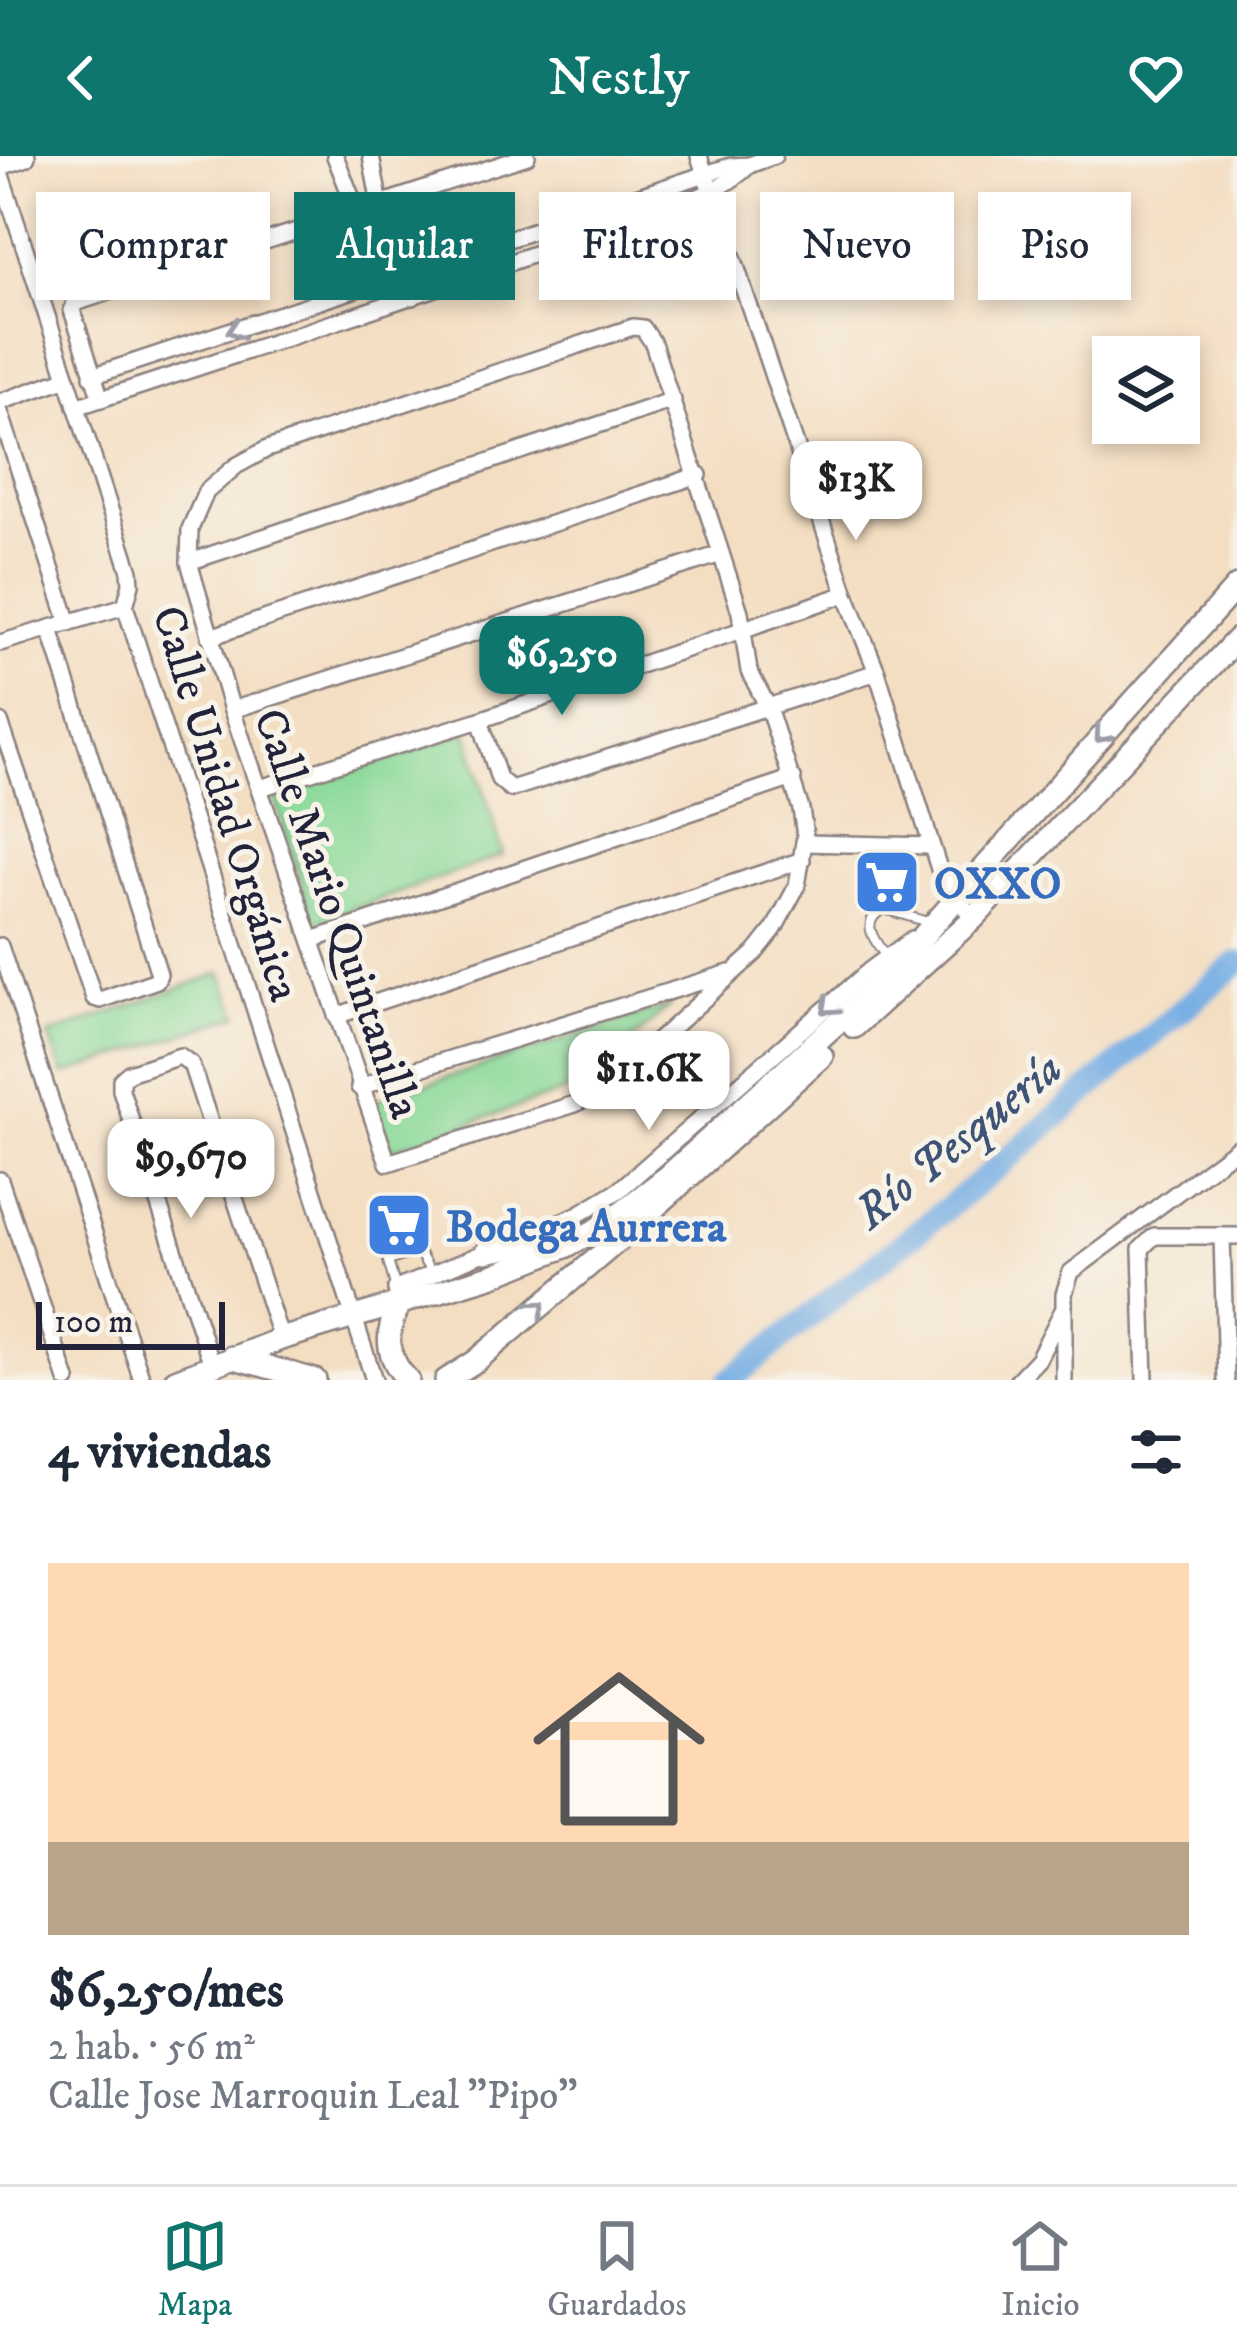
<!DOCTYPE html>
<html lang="es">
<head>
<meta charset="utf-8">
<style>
  :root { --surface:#fff; --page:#f6f6f7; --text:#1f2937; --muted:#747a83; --line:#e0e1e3; --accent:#0f766e }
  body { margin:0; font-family:"IM FELL DW Pica",serif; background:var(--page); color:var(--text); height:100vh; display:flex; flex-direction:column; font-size:45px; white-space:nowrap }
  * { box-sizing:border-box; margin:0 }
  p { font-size:39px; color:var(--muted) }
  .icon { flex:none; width:66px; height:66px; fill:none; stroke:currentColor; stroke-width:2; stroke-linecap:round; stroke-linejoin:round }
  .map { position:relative; height:1224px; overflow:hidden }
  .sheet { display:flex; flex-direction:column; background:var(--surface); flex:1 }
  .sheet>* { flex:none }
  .banner { position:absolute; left:36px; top:36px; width:1167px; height:108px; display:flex; gap:24px }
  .tools { position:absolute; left:1092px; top:180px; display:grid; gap:24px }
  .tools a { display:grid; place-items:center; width:108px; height:108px; border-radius:0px; background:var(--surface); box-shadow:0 6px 18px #0003; font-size:60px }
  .scale { position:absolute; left:36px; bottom:30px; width:189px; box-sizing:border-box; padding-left:12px; border:6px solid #22223b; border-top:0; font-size:33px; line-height:42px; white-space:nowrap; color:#22223b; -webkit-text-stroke:9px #f7f3e8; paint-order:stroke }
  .price { position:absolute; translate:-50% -102px; padding:0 27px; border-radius:24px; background:#fff; color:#222; font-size:39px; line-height:78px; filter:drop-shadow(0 3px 6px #0008) }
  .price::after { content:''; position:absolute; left:50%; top:72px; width:36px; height:27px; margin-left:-18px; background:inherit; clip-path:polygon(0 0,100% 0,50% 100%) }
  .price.current { background:var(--accent); color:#fff }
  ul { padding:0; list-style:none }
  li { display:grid; align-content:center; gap:24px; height:636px; padding:0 48px }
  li+li { border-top:3px solid var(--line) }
  li span { display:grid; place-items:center; height:372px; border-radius:0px; color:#555 }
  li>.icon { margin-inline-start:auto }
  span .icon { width:216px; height:216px; fill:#fffc; stroke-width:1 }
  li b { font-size:51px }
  h2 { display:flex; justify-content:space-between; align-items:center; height:144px; padding:0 48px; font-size:51px }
  .chip { padding:0 42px; border-radius:0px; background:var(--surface); box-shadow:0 6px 18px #0003; font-size:42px; line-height:108px }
  .chip.current { background:var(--accent); color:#fff }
  header { display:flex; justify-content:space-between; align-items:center; height:156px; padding:0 48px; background:var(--accent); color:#fff; font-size:54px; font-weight:600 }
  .dock { display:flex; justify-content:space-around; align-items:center; height:168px; border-top:3px solid var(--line); background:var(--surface); font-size:33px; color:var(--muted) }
  .dock a { display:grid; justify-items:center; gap:6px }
  .dock .current { color:var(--accent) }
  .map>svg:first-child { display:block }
  .green { fill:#8ad999; stroke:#567e6a; stroke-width:3 }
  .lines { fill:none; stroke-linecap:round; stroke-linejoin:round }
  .river { stroke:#75ade4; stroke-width:24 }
  .lane-casing { stroke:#8b807e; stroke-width:12 }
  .street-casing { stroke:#8b807e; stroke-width:20 }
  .secondary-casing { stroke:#8b807e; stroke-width:26 }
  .lane { stroke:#fff; stroke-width:8 }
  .street { stroke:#fff; stroke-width:15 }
  .secondary { stroke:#fff; stroke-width:21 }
  .oneway { stroke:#9c9ca7 }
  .labels { text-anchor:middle; stroke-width:10; stroke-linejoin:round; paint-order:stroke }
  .street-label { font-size:45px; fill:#22223b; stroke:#f7f3e8 }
  .shop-label { font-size:45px; font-weight:bold; fill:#366cbe; stroke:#f7f3e8; text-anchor:start }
  .water-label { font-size:48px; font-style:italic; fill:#3f5376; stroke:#f7f3e8 }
</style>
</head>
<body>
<header><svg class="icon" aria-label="back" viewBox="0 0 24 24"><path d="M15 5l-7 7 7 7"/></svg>Nestly<svg class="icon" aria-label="heart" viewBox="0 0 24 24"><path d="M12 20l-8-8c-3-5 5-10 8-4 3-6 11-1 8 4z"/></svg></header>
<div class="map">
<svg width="1237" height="1224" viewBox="0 0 1237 1224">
  <rect width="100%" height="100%" fill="#f7f3e8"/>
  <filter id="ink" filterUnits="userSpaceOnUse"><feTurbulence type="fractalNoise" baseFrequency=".00833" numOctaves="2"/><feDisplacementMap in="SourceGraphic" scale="24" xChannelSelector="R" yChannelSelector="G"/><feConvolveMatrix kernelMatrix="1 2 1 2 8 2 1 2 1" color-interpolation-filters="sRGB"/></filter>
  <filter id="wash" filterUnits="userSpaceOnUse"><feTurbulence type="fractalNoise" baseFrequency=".004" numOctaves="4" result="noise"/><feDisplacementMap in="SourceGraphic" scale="48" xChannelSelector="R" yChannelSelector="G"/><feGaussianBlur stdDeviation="2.7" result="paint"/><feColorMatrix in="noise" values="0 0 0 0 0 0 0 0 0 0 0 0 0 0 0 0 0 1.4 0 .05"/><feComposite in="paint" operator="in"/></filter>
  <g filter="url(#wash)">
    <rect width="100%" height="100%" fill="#f4dec2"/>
    <!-- green -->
    <g class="green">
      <polygon points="467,576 503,699 314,767 274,641"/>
      <polygon points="221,817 239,859 64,919 49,879"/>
      <polygon points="671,849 581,930 389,994 374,945"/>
    </g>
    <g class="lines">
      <!-- river -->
      <polyline class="river" points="730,1224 986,1021 1237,807"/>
    </g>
  </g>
  <g filter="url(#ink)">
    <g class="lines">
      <defs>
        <g id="lane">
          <path d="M887 802C875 785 858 766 884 753L931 767"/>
          <polyline points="396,1133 388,1105 418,1095 431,1116"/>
        </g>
        <g id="street">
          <polyline points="335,0 387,131"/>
          <polyline points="371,0 380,49 413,141"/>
          <polyline points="699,0 846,438 877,516 940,716 973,763"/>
          <polyline points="0,16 130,415 131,428 125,450 374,1224"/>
          <polygon points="633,171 643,172 653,187 740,456 749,515 768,551 801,653 805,680 797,730 774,773 755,797 611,927 575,948 388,1007 232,554 189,406 190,373 206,336 236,310 267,293"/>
          <polyline points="92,220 730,10 749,9 774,0"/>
          <polyline points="101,243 72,154 75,147 527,0"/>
          <polyline points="0,246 65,223"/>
          <path d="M76 251C245 196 414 141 582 81 630 63 714 46 749 9"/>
          <polyline points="0,256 69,467"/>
          <polyline points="189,406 673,244"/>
          <polyline points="210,481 699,319"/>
          <polyline points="0,487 125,450"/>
          <polyline points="232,554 721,398"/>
          <polyline points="480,564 499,623 511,633 877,516"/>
          <polyline points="0,566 94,842 100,844 157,824 159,818 50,473"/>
          <polyline points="260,632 480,564 846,438"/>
          <polyline points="804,687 931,690"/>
          <polyline points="312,784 793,622"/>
          <polyline points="0,790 142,1224"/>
          <polyline points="336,860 802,704"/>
          <polyline points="359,931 729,817"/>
          <polyline points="0,1024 67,1224"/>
          <polyline points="1222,1080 1226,1224"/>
          <polyline points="519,1083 577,1059 619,1034 870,814 912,783"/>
          <polyline points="1141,1093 1145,1224"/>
          <polyline points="1141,1093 1154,1080 1237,1080"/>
          <polyline points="399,1150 396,1133 491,1094"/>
          <polyline points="212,1209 121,934 121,924 129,917 180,900 191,908 281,1183"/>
          <polyline points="1018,1224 1038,1203 1062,1156"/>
          <polyline points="1064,1224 1064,1138 1071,1116 1237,992"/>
        </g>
        <g id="secondary">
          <polyline points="0,8 24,0"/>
          <polyline points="854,871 973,763 1237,483"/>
          <polyline points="486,1096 553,1083"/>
          <path d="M399 1150C384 1177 386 1202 408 1224"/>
          <polyline points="231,1201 315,1224"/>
          <polyline points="175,1224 281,1183 494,1119 565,1091 603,1070 668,1020 880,828 1237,430"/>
          <polyline points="446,1224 476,1205 627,1077 822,900"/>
        </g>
      </defs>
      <!-- lane casing -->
      <use href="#lane" class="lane-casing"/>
      <!-- street casing -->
      <use href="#street" class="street-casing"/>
      <!-- secondary casing -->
      <use href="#secondary" class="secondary-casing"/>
      <!-- lane -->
      <use href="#lane" class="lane"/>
      <!-- street -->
      <use href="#street" class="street"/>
      <!-- secondary -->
      <use href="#secondary" class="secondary"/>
    </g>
    <!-- one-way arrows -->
    <defs><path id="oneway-chevron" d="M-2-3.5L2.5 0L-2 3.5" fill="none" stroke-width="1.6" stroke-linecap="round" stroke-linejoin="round" transform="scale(3)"/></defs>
    <g class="oneway">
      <use href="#oneway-chevron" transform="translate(235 174) rotate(162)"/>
      <use href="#oneway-chevron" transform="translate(1102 579) rotate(131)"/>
      <use href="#oneway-chevron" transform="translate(829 851) rotate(138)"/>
      <use href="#oneway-chevron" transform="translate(538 1152) rotate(-40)"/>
    </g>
  </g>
  <!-- icons -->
  <defs>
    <symbol id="supermarket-square" viewBox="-11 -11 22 22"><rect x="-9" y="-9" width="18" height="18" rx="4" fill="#3f7fe0" stroke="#f7f3e8"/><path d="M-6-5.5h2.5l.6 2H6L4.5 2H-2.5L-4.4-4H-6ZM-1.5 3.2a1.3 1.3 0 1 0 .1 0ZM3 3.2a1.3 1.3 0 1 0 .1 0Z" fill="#fff"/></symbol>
  </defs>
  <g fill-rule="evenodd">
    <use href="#supermarket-square" x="849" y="688" width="76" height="76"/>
    <use href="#supermarket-square" x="361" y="1031" width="76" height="76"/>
  </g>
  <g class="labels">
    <!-- street labels -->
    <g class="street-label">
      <text transform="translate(228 647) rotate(73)" y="16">Calle Unidad Orgánica</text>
      <text transform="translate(339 757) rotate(71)" y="16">Calle Mario Quintanilla</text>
    </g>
    <!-- shop labels -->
    <g class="shop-label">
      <text x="934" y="742">OXXO</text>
      <text x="446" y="1085">Bodega Aurrera</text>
    </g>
    <!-- water labels -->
    <g class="water-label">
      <text transform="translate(957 983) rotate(-39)" y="17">Río Pesquería</text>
    </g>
  </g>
</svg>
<div class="tools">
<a><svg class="icon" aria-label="layers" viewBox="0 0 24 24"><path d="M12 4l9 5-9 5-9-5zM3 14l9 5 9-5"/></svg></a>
</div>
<div class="scale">100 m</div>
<b class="price" style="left:856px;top:387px">$13K</b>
<b class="price current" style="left:562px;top:562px">$6,250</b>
<b class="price" style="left:649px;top:977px">$11.6K</b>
<b class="price" style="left:191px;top:1065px">$9,670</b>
<div class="banner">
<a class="chip">Comprar</a>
<a class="chip current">Alquilar</a>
<a class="chip">Filtros</a>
<a class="chip">Nuevo</a>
<a class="chip">Piso</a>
</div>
</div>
<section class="sheet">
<h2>4 viviendas<svg class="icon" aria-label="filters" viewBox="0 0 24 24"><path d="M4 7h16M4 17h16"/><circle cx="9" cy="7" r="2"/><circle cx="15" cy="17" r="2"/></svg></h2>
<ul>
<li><span style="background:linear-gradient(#ffd9b3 75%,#b9a48a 0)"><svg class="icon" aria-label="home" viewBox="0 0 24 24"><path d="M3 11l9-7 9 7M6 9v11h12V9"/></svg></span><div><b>$6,250/mes</b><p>2 hab. · 56 m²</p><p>Calle Jose Marroquin Leal &quot;Pipo&quot;</p></div></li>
</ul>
</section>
<nav class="dock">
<a class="current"><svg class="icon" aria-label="map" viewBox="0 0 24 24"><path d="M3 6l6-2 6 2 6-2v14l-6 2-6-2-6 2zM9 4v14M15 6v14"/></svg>Mapa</a>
<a><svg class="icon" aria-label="saved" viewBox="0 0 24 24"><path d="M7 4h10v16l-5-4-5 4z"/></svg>Guardados</a>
<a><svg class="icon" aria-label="home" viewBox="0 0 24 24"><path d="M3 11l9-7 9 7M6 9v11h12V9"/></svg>Inicio</a>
</nav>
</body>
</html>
